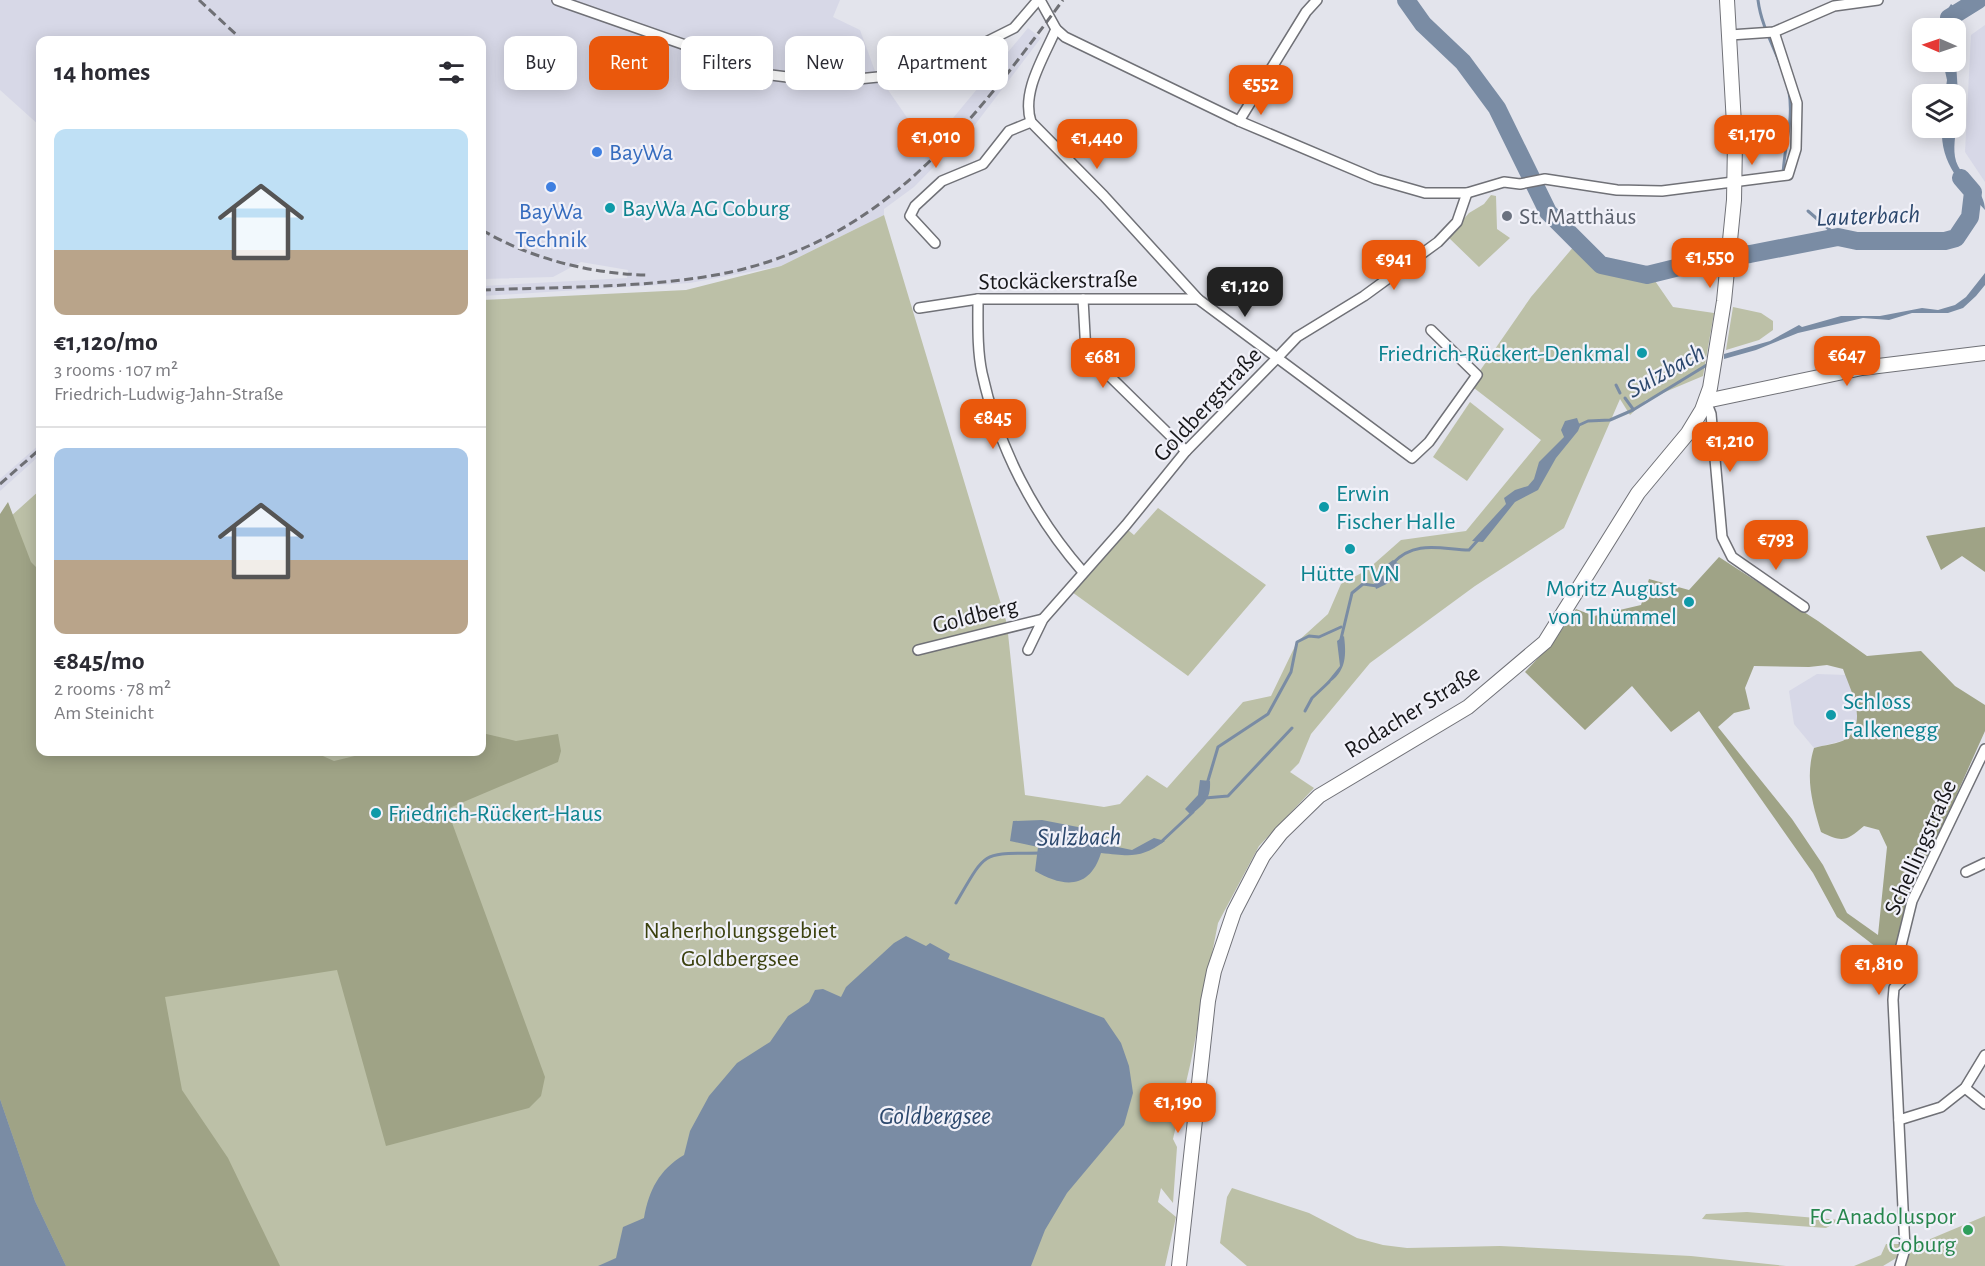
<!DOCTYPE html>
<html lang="en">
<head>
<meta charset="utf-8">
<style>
  :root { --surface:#fff; --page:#f7f7f7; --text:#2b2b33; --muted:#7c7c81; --line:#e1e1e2; --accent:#ea580c }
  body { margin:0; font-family:"Alegreya Sans",sans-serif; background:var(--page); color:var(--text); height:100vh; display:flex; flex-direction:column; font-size:22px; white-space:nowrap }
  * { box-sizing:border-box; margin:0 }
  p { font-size:20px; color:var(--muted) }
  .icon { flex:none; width:33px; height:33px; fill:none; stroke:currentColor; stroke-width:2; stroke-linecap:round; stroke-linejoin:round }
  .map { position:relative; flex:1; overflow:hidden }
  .sheet { position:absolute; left:36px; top:36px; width:450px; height:720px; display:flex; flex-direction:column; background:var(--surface); border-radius:12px; box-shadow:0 3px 15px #0003 }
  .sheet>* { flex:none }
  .top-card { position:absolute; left:504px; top:36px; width:570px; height:54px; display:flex; gap:12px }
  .needle { width:39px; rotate:272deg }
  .controls { position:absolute; left:1912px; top:18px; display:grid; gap:12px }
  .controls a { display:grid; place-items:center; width:54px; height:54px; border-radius:12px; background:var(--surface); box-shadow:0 3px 15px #0003; font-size:30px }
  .price { position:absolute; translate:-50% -51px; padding:0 14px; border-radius:12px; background:var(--accent); color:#fff; font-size:20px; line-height:39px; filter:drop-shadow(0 2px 3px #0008) }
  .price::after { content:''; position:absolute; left:50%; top:36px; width:18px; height:14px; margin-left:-9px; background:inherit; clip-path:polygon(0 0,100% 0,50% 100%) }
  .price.selected { background:#222; color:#fff }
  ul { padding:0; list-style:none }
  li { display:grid; align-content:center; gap:12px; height:318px; padding:0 18px }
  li+li { border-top:2px solid var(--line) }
  li span { display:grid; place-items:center; height:186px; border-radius:12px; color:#555 }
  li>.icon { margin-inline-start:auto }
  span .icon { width:108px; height:108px; fill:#fffc; stroke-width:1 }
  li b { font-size:26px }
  h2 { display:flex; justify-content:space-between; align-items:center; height:72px; padding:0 18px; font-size:26px }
  .chip { padding:0 21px; border-radius:12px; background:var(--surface); box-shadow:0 3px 15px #0003; font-size:21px; line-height:54px }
  .chip.selected { background:var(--accent); color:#fff }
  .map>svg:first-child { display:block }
  .built { fill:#d7d8e7 }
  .green { fill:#bcc0a7 }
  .forest { fill:#9fa386; fill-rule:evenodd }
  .water { fill:#7a8ca4 }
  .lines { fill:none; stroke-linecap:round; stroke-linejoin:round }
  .stream { stroke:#7a8ca4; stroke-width:3 }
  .river { stroke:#7a8ca4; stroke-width:18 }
  .street-casing { stroke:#707177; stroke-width:12 }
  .secondary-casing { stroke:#707177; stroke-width:16 }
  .street { stroke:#fff; stroke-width:9 }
  .secondary { stroke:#fff; stroke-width:14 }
  .rail { stroke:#6f7075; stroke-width:3; stroke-dasharray:9 4.5; stroke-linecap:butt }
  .shop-dot { fill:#3f7fe0; stroke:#f1f1f9; stroke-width:2 }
  .culture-dot { fill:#0f9aa8; stroke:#f1f1f9; stroke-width:2 }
  .worship-dot { fill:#6b7280; stroke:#f1f1f9; stroke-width:2 }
  .leisure-dot { fill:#2e9e5b; stroke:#f1f1f9; stroke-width:2 }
  .labels { text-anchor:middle; stroke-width:4.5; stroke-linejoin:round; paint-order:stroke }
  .shop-label { font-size:24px; fill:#366cbe; stroke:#f1f1f9; text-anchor:start }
  .culture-label { font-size:24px; fill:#0d838f; stroke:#f1f1f9; text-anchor:start }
  .worship-label { font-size:24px; fill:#5b616d; stroke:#f1f1f9; text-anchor:start }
  .street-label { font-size:24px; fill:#18181b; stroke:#f1f1f9 }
  .park-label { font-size:24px; fill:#3b410e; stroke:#f1f1f9 }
  .leisure-label { font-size:24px; fill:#27864d; stroke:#f1f1f9; text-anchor:end }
  .water-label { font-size:26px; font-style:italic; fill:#2c486d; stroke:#f1f1f9 }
</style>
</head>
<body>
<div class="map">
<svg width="1985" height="1266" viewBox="0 0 1985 1266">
  <rect width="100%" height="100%" fill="#e3e4ec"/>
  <!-- built -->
  <g class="built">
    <polygon points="0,0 840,0 833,17 860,30 875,71 928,148 1028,28 1041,38 974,126 914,187 884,209 884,215 781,266 690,283 482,296 482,286 627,278 628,270 581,262 553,277 482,279 482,40 40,40 40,126 0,90"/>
    <polygon points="1985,25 1985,182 1965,152 1971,35"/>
    <polygon points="40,444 40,455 0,491 0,479"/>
    <polygon points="1817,674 1847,675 1859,714 1854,729 1845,740 1814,748 1794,724 1789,691"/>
  </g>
  <!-- green -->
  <g class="green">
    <polygon points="1491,195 1496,196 1497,229 1510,238 1479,267 1448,237 1469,213 1484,204"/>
    <polygon points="884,215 1007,624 1025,795 1104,807 1120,804 1147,775 1167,788 1243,702 1271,696 1297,642 1328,614 1341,584 1367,570 1401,540 1466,531 1541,440 1474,388 1477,375 1531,297 1575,245 1603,272 1653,278 1673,307 1714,313 1703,376 1646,400 1630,415 1620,399 1564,528 1475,586 1370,663 1311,734 1299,763 1290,772 1314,788 1259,846 1218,923 1191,1061 1173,1139 1177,1147 1173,1203 1161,1188 1158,1202 1176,1217 1165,1266 0,1266 0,526 40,490 40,752 482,752 482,300 686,290 781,266"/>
    <polygon points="1733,307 1761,313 1773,321 1773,330 1759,340 1726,350"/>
    <polygon points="1470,402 1504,429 1467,481 1433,457"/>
    <polygon points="1158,508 1266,585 1188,676 1072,592 1128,530 1134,535"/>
    <polygon points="1232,1188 1309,1213 1357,1238 1383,1245 1407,1248 1500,1246 1691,1256 1786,1266 1247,1266 1220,1243 1227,1197"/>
    <polygon points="1747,1212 1840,1220 1826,1228 1702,1219 1706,1214"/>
    <polygon points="1985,1216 1985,1266 1903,1266 1909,1245 1916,1245"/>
    <polygon points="1886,1244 1900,1244 1898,1257 1883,1266 1854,1266 1881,1255"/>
  </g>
  <!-- forest -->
  <g class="forest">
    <polygon points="8,502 31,562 40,571 40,752 314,752 334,761 371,752 482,752 482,733 516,741 558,734 561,751 558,762 447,809 545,1077 541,1096 529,1108 386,1146 337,970 165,997 182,1090 228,1158 280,1266 66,1266 35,1201 0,1099 0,514"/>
    <polygon points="1985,527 1985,572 1962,556 1941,570 1926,536"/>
    <path d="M1719 557 1818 621 1867 656 1921 651 1955 686 1985 705V731L1906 908 1889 973 1876 947 1837 917 1813 873 1699 711 1671 732 1632 686 1585 730 1525 672 1554 641 1576 609 1594 616 1641 605 1649 579 1689 590ZM1827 665 1843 669C1850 690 1869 721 1846 739 1839 744 1823 745 1814 748 1805 777 1812 803 1821 832 1843 843 1846 841 1864 826L1879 830 1887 847 1878 935 1847 913 1823 865 1792 819 1718 727 1734 713 1750 709 1745 688 1754 666 1809 667Z"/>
  </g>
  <!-- water -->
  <g class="water">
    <polygon points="1951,4 1961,13 1955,28 1942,28 1943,17"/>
    <polygon points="1943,62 1956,62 1958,94 1956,127 1956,94 1945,94 1947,80"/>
    <path d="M1942 128H1956C1955 140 1952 154 1958 166 1967 182 1985 191 1985 210 1962 185 1940 164 1942 128Z"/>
    <polygon points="1721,254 1721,261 1690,269 1686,262"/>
    <polygon points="1985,273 1985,285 1976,296 1963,308 1948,313 1912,313 1889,320 1863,318 1798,333 1756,350 1724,359 1724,354 1770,341 1799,325 1802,327 1841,316 1880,316 1922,308 1938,310 1955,305 1966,297"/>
    <polygon points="1577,418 1580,426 1578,431 1556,458 1538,490 1515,502 1483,542 1472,541 1506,504 1504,498 1515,490 1528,486 1534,479 1539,462 1564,437 1561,430 1565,421"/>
    <path d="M1393 560 1399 564C1396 580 1390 583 1376 589L1374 582 1384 575 1385 566Z"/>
    <path d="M1344 636C1347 660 1345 674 1323 687L1340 666 1337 641Z"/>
    <path d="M1200 780 1210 781C1211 799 1204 804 1191 815L1185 809 1198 795Z"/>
    <path d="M1042 820 1083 828 1103 844 1132 850 1154 838 1165 841C1140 859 1130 856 1101 853 1090 889 1064 888 1035 871L1038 847 1010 841 1013 821Z"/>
    <path d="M906 936 926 946 930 943 950 954 948 959 1104 1018 1121 1043 1129 1066 1133 1093 1124 1125 1067 1193 1045 1230 1031 1266H598L616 1258 623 1227 644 1218C649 1190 659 1170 684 1155L690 1131 709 1096 737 1063 770 1042 788 1016 809 1002 815 990 823 989 841 997 846 987 894 943Z"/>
    <polygon points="0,1099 35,1201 66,1266 0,1266"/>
  </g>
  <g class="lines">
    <!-- stream -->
    <g class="stream">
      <path d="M1758 0C1762 33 1783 60 1789 92 1794 121 1784 146 1783 175"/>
      <polyline points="1808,211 1838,237"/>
      <polyline points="1616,385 1620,393"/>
      <polyline points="1625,398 1633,409"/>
      <polyline points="1577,426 1588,421 1610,420 1633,410 1710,363"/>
      <path d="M1393 563C1415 540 1440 549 1469 550L1478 540"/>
      <polyline points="1340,643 1352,593 1363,584 1377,586"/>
      <polyline points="1305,711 1312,698 1329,682"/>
      <polyline points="1207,784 1218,747 1268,714 1291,672 1297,642 1309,636 1319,637 1341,627"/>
      <polyline points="1205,798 1228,796 1292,728"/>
      <polyline points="1161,842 1193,812"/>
      <path d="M956 903C988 848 981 854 1043 853"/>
    </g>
    <!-- river -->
    <g class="river">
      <polyline points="1406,0 1423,24 1463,62 1497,108 1548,212 1601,265 1647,275 1712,259 1750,254 1838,237 1857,241 1945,241 1956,238 1970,217 1973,192 1961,178"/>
      <polyline points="1950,28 1949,18 1978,0"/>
    </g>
    <defs>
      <g id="street">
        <polyline points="557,0 771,75 828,82 878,77 911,69 986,42 1014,28 1038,0"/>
        <polyline points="1040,0 1056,29 1065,37 1239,121 1376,179 1425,193 1467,193 1504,182 1520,184 1545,179 1617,190 1662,191 1788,175 1796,149 1797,103 1774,32"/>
        <path d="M1056 29C1044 57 1021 92 1031 122L1104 196 1198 299 1412 458 1429 442 1477 375 1431 330"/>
        <polyline points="1730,35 1774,32 1834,6 1878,0"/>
        <polyline points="1239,121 1306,12 1317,0"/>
        <polyline points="935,243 910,216 915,206 942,181 983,164 1009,131 1031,122"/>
        <path d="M978 299C978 324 977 349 982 373 998 447 1034 516 1083 572"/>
        <polyline points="1083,299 1086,353 1186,451"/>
        <polyline points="919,308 978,299 1198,299"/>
        <polyline points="1706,401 1711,414 1722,537 1732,557 1804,607"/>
        <polyline points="918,650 1043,619"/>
        <polyline points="1028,650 1043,619 1126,525 1186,451 1277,358 1297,337 1364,296 1438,242 1457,222 1467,193"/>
        <polyline points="1966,872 1985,863"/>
        <polyline points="1965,1088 1985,1104"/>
        <polyline points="1899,1120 1941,1107 1965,1088 1985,1055"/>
        <polyline points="1900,1266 1905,1249 1893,1000 1894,988 1902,980 1898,958 1912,901 1985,749"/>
      </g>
      <g id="secondary">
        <polyline points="1706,401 1862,368 1985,353"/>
        <polyline points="1179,1266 1208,1001 1214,971 1234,912 1263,856 1281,833 1319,796 1468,707 1545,642 1638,493 1688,433 1702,410 1710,388 1724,301 1734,200 1735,142 1727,0"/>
      </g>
    </defs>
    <!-- street casing -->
    <use href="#street" class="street-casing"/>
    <!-- secondary casing -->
    <use href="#secondary" class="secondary-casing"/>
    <!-- street -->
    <use href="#street" class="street"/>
    <!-- secondary -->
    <use href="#secondary" class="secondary"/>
    <!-- rail -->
    <g class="rail">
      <polyline points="199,0 242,40"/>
      <path d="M482 230C529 258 591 274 647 275"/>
      <path d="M482 290C555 287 631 288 704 277 877 250 965 132 1063 0"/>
      <polyline points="0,484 40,449"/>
    </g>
  </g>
  <!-- markers -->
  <g class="shop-dot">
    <circle cx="597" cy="152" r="6"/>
    <circle cx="551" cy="187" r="6"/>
  </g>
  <g class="culture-dot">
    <circle cx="610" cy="208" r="6"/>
    <circle cx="1642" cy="353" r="6"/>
    <circle cx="1324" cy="507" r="6"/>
    <circle cx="1350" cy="549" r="6"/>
    <circle cx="1689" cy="602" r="6"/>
    <circle cx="1831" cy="715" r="6"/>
    <circle cx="376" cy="813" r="6"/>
  </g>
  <circle class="worship-dot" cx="1507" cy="216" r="6"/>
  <circle class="leisure-dot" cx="1968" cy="1230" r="6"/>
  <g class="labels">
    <!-- shop labels -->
    <g class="shop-label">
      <text x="609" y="160">BayWa</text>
      <text x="551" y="219" text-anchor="middle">BayWa<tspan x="551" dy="28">Technik</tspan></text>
    </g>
    <!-- culture labels -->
    <g class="culture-label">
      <text x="622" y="216">BayWa AG Coburg</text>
      <text x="1630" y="361" text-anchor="end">Friedrich-Rückert-Denkmal</text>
      <text x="1336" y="501">Erwin<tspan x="1336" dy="28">Fischer Halle</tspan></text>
      <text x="1350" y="581" text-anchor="middle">Hütte TVN</text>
      <text x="1677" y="596" text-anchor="end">Moritz August<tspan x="1677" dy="28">von Thümmel</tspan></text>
      <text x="1843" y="709">Schloss<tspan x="1843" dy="28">Falkenegg</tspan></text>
      <text x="388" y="821">Friedrich-Rückert-Haus</text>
    </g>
    <!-- worship labels -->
    <g class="worship-label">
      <text x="1519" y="224">St. Matthäus</text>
    </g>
    <!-- street labels -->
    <g class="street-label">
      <text transform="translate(1058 280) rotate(-1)" y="8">Stockäckerstraße</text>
      <text transform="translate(1207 404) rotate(-47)" y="8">Goldbergstraße</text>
      <text transform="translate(975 615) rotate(-14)" y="8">Goldberg</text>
      <text transform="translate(1412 711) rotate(-32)" y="8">Rodacher Straße</text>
      <text transform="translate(1920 847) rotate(-66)" y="8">Schellingstraße</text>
    </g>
    <!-- park labels -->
    <g class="park-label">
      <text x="740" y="938">Naherholungsgebiet<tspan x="740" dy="28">Goldbergsee</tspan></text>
    </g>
    <!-- leisure labels -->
    <g class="leisure-label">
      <text x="1956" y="1224">FC Anadoluspor<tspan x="1956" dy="28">Coburg</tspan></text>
    </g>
    <!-- water labels -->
    <g class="water-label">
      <text transform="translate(1868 215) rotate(-2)" y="9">Lauterbach</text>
      <text transform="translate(1665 370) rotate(-29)" y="9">Sulzbach</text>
      <text transform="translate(1079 836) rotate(-1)" y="9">Sulzbach</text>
      <text x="935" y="1124">Goldbergsee</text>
    </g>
  </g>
</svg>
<div class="controls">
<a><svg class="needle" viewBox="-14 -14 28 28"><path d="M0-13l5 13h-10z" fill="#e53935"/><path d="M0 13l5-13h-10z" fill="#7c7c81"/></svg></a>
<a><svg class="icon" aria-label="layers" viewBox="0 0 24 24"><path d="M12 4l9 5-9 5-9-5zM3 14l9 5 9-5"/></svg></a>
</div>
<b class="price" style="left:1261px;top:116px">€552</b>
<b class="price" style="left:1752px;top:166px">€1,170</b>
<b class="price" style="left:936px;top:169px">€1,010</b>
<b class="price" style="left:1097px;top:170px">€1,440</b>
<b class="price" style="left:1710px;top:289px">€1,550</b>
<b class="price" style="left:1394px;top:291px">€941</b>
<b class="price selected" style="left:1245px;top:318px">€1,120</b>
<b class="price" style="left:1847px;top:387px">€647</b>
<b class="price" style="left:1103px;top:389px">€681</b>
<b class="price" style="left:993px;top:450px">€845</b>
<b class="price" style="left:1730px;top:473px">€1,210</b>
<b class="price" style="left:1776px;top:571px">€793</b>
<b class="price" style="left:1879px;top:996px">€1,810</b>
<b class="price" style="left:1178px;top:1134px">€1,190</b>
<div class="top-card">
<a class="chip">Buy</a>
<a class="chip selected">Rent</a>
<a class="chip">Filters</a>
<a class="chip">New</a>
<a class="chip">Apartment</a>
</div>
<section class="sheet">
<h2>14 homes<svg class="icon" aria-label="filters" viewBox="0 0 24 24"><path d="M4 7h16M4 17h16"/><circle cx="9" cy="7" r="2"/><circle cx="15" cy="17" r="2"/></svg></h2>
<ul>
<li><span style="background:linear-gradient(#bfe0f5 65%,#b9a48a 0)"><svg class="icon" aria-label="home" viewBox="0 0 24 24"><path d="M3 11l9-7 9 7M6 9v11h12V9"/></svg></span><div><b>€1,120/mo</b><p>3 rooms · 107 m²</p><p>Friedrich-Ludwig-Jahn-Straße</p></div></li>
<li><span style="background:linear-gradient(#a9c7e8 60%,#b9a48a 0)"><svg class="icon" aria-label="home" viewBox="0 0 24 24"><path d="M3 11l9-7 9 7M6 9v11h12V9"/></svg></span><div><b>€845/mo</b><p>2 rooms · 78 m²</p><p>Am Steinicht</p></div></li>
</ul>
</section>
</div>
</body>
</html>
